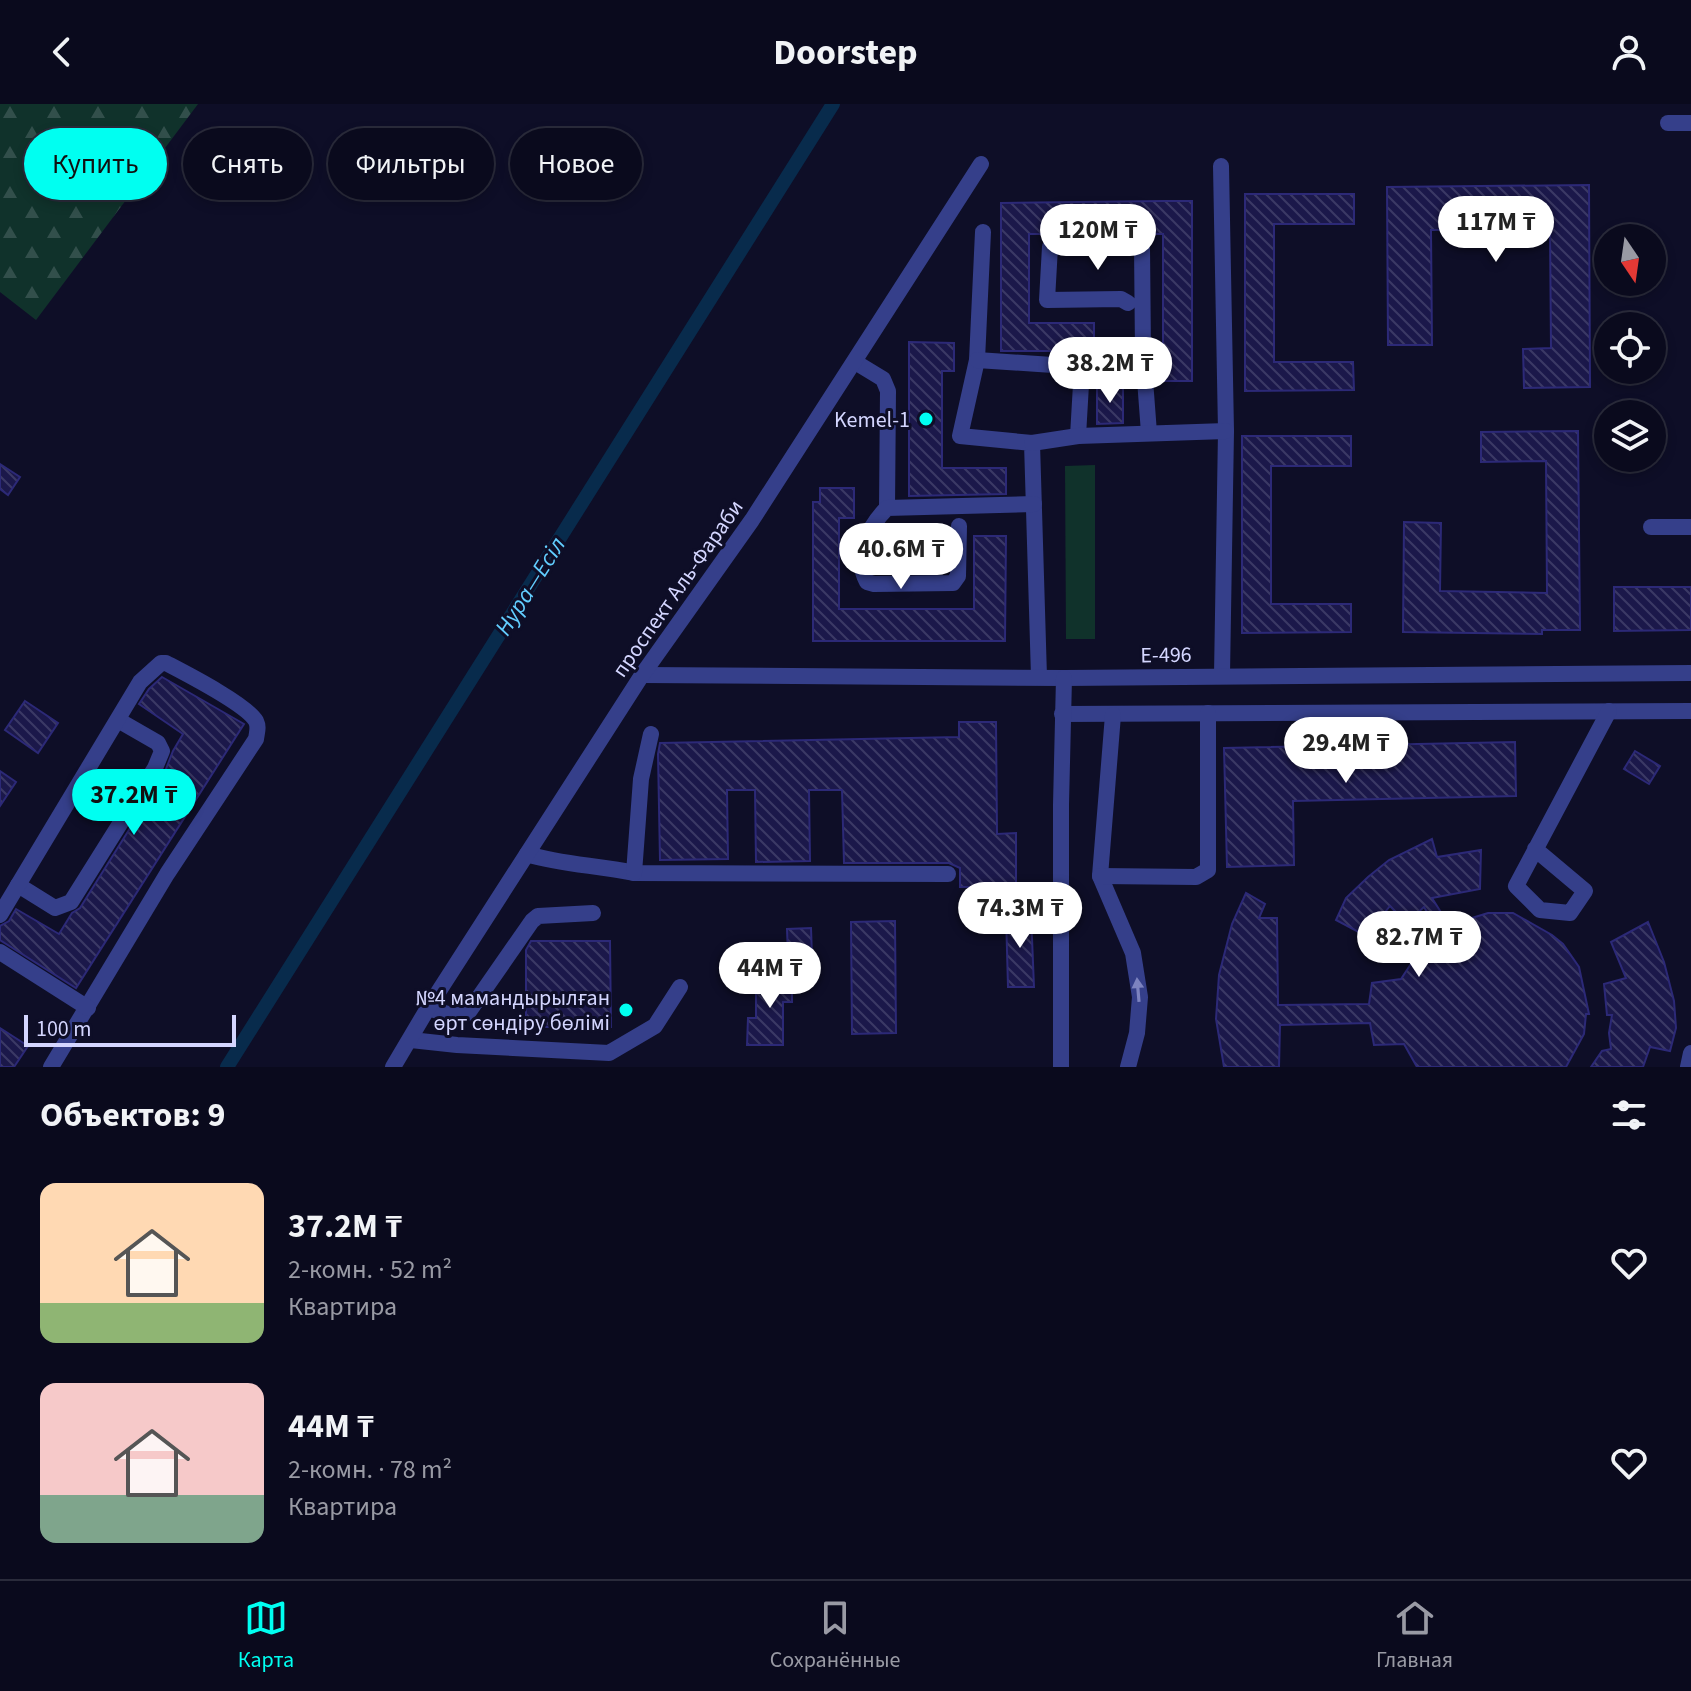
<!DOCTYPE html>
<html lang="ru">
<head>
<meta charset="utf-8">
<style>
  :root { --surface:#0a0a1d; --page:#131326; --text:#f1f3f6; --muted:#999aa4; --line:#2a2b3b; --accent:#00fff1 }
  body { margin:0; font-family:"Source Sans 3",sans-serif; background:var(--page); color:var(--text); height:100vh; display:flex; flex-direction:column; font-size:30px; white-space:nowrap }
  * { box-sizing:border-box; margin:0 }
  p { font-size:26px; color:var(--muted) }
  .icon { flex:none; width:44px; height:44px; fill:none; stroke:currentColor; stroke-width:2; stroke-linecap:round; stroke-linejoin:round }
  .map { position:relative; height:963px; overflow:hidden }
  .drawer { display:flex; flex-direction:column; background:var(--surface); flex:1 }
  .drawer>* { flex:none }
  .top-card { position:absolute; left:24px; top:24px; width:800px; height:72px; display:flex; gap:16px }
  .needle { width:52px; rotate:167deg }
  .tools { position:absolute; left:1594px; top:120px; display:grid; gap:16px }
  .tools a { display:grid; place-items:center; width:72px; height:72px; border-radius:50%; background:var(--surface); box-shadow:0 4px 12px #0003,0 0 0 2px var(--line); font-size:40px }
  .scale { position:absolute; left:24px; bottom:20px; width:212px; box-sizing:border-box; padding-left:8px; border:4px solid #d4d6ff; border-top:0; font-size:22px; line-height:28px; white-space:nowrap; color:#d4d6ff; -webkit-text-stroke:6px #0e0e27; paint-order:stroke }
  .price { position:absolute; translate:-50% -68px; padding:0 18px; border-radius:28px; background:#fff; color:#222; font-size:26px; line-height:52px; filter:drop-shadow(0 2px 4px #0008) }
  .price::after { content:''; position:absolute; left:50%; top:48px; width:24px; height:18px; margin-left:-12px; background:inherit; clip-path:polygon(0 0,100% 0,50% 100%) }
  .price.current { background:var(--accent); color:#111 }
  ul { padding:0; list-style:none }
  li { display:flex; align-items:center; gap:24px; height:200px; padding:0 40px }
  li span { display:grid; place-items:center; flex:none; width:224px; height:160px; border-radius:16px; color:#555 }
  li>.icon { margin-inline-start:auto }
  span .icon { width:96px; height:96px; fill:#fffc; stroke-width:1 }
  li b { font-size:34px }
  h2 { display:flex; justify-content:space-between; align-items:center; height:96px; padding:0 40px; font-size:34px }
  .tag { padding:0 28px; border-radius:36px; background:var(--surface); box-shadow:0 4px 12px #0003,0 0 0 2px var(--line); font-size:28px; line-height:72px }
  .tag.current { background:var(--accent); color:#111 }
  header { display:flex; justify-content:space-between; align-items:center; height:104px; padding:0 40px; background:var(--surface); font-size:36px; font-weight:700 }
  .dock { display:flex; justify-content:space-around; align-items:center; height:112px; border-top:2px solid var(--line); background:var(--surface); font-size:22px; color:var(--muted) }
  .dock a { display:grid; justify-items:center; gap:4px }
  .dock .current { color:var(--accent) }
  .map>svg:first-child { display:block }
  .forest { fill:url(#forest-firs) }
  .pitch { fill:#10322b }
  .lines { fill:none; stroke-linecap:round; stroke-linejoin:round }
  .canal { stroke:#082b4c; stroke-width:14 }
  .building { fill:url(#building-back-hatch); stroke:#2c2977; stroke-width:2 }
  .minor { stroke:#353f8a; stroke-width:16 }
  .oneway { fill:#7d83bf }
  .poi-dot { fill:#00fff1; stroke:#0e0e27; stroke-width:3 }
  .labels { text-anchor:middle; stroke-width:6; stroke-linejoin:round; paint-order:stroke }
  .poi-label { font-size:22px; fill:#d4d6ff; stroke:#0e0e27; text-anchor:end }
  .street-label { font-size:22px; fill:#d4d6ff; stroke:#0e0e27 }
  .water-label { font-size:24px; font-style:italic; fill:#62ceff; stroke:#0e0e27 }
</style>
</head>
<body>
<header><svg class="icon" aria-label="back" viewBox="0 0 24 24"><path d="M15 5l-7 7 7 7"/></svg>Doorstep<svg class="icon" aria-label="person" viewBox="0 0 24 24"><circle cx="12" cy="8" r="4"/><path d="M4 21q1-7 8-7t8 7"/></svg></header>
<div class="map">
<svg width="1691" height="963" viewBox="0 0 1691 963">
  <defs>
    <pattern id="forest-firs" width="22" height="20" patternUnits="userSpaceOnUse" patternTransform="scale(2)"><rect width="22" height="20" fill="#10322b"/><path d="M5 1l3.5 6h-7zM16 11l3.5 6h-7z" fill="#324f4b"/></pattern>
    <pattern id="building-back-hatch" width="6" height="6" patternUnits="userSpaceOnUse" patternTransform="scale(2)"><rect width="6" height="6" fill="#1b184a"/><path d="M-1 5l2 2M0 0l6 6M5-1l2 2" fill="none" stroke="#3b3965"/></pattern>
  </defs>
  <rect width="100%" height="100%" fill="#0e0e27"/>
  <!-- forest -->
  <polygon class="forest" points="0,0 198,0 36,216 0,188"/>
  <!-- pitch -->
  <polygon class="pitch" points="1095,361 1095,535 1066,535 1065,362"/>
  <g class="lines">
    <!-- canal -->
    <polyline class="canal" points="227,963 833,0"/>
  </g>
  <!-- building -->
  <g class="building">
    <polygon points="1589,81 1590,283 1524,284 1523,245 1551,244 1550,125 1431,126 1432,241 1388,241 1387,83"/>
    <polygon points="1245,90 1354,90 1354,120 1274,120 1274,258 1353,258 1354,286 1245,287"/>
    <polygon points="1163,97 1192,97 1192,277 1163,277 1163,130 1029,130 1029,219 1094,219 1094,247 1001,247 1001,99"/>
    <polygon points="909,238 954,239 954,267 942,267 942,364 1006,364 1006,390 909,392"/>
    <polygon points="1097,283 1123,283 1123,319 1097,320"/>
    <polygon points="1578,327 1580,526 1542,526 1542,530 1403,528 1404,418 1441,419 1440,487 1547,489 1546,357 1481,358 1481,328"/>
    <polygon points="1242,332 1351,332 1351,362 1271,362 1271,500 1351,500 1351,528 1242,529"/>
    <polygon points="0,360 20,373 8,391 0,385"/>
    <polygon points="820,384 854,384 854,414 839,414 839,505 974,505 974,432 1006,432 1005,537 813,537 813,398 820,398"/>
    <polygon points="1614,483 1691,483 1691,526 1614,527"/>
    <polygon points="162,573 244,620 76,884 0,836 0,822 9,817 16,805 59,830 72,809 80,804 164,670 173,647 183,630 139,600 149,585"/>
    <polygon points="25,597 58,619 38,649 5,626"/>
    <polygon points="959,618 996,618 997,730 1016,729 1016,783 960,783 960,764 949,759 844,759 842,686 809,686 810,757 756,758 755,686 727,686 728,755 660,756 658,650 660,639 959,633"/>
    <polygon points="1515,638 1516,692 1293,697 1294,761 1227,763 1224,644"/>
    <polygon points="1635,647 1660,662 1649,680 1624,665"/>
    <polygon points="0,667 16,678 0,702"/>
    <polygon points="1432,735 1437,753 1481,746 1480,785 1432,794 1449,821 1488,809 1513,809 1552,831 1563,840 1579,863 1589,910 1586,910 1584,930 1566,963 1417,963 1404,940 1374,941 1370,919 1280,921 1279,963 1224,963 1216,915 1219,871 1232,820 1246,789 1265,800 1259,814 1277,814 1278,901 1369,900 1372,879 1401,875 1418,849 1438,827 1424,803 1406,819 1390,802 1366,832 1336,816 1346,794 1368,773 1389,756"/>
    <polygon points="1031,809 1034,883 1008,883 1006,810"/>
    <polygon points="895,817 896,929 852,930 851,818"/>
    <polygon points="1648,818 1664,858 1674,897 1676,924 1670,947 1650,943 1643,963 1591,963 1602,947 1611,945 1609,929 1612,911 1607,911 1604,880 1626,874 1611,838"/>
    <polygon points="811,824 812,852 788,853 787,825"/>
    <polygon points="531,837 610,837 611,923 526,923 526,846"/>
    <polygon points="756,871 792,871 792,898 783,898 783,941 747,941 748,914 756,914"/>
    <polygon points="0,924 28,942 14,963 0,963"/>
  </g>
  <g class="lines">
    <!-- minor -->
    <g class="minor">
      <polyline points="1668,19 1691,19"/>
      <polyline points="1221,62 1226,327 1222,571"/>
      <polyline points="983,128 977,256 960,332 1032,339 1039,573"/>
      <polyline points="1128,199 1121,195 1047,196 1050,143 1142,142 1143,249 1149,329"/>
      <polyline points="977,256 1082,263 1078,332"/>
      <polyline points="855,258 883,275 888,287 887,404"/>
      <polyline points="1032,339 1078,332 1226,327"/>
      <path d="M959 422 958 472 953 479 874 480 867 478C853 452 869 422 887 404L1034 400"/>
      <polyline points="1651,423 1691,423"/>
      <polyline points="642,571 1064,574 1691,569"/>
      <polyline points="1062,610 1691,607"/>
      <polyline points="1113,611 1100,772 1133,849 1140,893 1137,929 1128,963"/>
      <polyline points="1535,745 1585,787 1570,809 1540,806 1516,782 1609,607"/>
      <path d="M527 750C562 761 598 761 634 769L948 770"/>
      <polyline points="634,769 641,675 651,630"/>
      <polyline points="1100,772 1196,773 1208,766 1208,609"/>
      <polyline points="18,781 55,804 71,798 155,664 162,647 158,639 118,616"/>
      <path d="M0 811 140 578 161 559H166C185 569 246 600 256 617 259 623 257 628 256 635L167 770 51 963"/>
      <polyline points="0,848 88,904"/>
      <polyline points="428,904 454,912 468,909 532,817 538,812 593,809"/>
      <polyline points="411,936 457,941 609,949 655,922 680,883"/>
      <polyline points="393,963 428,904 642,571 752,416 981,60"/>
      <polyline points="1061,963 1061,701 1064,574"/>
      <polyline points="1688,963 1691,949"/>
    </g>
  </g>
  <!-- one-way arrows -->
  <defs><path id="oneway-solid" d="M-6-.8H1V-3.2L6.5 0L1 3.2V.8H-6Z" transform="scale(2)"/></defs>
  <use class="oneway" href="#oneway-solid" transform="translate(1138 886) rotate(-95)"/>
  <!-- markers -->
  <g class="poi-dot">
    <circle cx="926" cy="315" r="8"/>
    <circle cx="626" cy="906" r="8"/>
  </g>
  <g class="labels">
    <!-- poi labels -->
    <g class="poi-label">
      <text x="910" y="323">Kemel-1</text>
      <text x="610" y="901">№4 мамандырылған<tspan x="610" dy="25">өрт сөндіру бөлімі</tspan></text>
    </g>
    <!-- street labels -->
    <g class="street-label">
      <text transform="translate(677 484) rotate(-55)" y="8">проспект Аль-Фараби</text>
      <text transform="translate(1166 550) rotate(-1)" y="8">E-496</text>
    </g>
    <!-- water labels -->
    <g class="water-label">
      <text transform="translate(530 482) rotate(-58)" y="8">Нура—Есіл</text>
    </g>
  </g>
</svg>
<div class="tools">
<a><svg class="needle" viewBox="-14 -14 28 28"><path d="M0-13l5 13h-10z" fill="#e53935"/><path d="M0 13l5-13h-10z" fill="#999aa4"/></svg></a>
<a><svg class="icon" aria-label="locate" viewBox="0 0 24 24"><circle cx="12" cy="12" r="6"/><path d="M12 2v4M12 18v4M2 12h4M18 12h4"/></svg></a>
<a><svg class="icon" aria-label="layers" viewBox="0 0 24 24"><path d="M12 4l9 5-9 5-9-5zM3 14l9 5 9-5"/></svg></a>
</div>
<div class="scale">100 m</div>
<b class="price" style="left:1496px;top:160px">117M ₸</b>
<b class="price" style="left:1098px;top:168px">120M ₸</b>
<b class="price" style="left:1110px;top:301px">38.2M ₸</b>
<b class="price" style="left:901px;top:487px">40.6M ₸</b>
<b class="price" style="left:1346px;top:681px">29.4M ₸</b>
<b class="price current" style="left:134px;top:733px">37.2M ₸</b>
<b class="price" style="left:1020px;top:846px">74.3M ₸</b>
<b class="price" style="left:1419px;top:875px">82.7M ₸</b>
<b class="price" style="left:770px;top:906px">44M ₸</b>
<div class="top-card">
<a class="tag current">Купить</a>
<a class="tag">Снять</a>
<a class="tag">Фильтры</a>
<a class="tag">Новое</a>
</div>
</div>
<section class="drawer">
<h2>Объектов: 9<svg class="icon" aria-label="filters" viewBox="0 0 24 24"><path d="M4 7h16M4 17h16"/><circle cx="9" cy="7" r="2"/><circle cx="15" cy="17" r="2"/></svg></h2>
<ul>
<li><span style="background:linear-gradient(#ffd9b3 75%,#8fb573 0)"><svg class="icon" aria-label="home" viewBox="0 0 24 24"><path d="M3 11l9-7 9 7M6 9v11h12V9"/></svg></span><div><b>37.2M ₸</b><p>2-комн. · 52 m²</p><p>Квартира</p></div><svg class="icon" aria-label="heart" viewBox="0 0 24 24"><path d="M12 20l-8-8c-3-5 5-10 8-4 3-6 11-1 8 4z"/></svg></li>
<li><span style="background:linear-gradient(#f6c9c9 70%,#7fa58c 0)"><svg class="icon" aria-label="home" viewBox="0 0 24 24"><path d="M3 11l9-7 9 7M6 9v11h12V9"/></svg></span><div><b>44M ₸</b><p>2-комн. · 78 m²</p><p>Квартира</p></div><svg class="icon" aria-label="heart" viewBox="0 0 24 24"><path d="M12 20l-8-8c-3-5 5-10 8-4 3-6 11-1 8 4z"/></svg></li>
</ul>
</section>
<nav class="dock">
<a class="current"><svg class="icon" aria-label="map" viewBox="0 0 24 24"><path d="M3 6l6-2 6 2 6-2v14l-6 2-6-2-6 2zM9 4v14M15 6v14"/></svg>Карта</a>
<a><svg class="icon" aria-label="saved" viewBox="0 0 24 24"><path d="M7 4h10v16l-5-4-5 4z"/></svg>Сохранённые</a>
<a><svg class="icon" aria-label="home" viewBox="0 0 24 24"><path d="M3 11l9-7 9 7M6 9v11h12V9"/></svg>Главная</a>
</nav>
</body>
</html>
